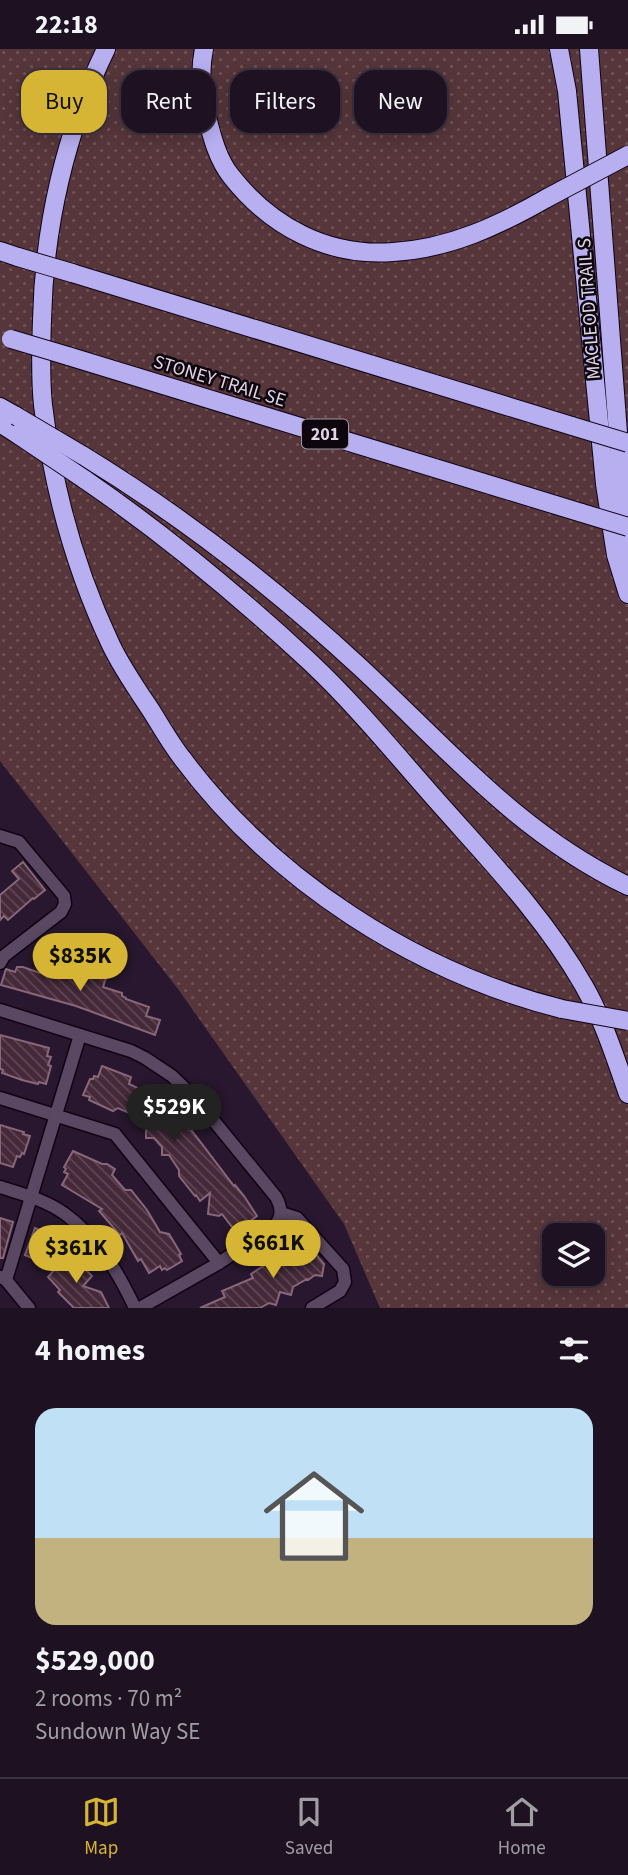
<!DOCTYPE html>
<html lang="en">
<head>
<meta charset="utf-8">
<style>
  :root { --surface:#1e1122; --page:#2b1f2f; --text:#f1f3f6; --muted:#a19da5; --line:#3c3140; --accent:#d6b534 }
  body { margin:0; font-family:"Source Sans 3",sans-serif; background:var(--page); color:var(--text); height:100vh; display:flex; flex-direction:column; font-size:26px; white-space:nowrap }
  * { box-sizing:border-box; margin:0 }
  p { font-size:23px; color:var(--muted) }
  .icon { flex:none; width:38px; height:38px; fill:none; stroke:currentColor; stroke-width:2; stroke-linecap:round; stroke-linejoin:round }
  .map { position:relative; height:1259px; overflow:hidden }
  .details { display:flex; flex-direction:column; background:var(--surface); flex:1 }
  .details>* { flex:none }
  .top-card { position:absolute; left:21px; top:21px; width:586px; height:63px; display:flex; gap:14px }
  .tools { position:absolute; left:542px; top:1174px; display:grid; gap:14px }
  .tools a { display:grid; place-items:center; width:63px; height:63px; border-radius:14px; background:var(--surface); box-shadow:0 4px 18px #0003,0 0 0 2px var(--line); font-size:35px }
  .price { position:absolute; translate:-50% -60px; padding:0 16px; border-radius:24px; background:var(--accent); color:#111; font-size:23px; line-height:46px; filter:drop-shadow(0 2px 4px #0008) }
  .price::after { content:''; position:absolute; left:50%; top:42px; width:21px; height:16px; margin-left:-10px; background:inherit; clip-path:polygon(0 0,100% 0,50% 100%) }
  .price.active { background:#222; color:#fff }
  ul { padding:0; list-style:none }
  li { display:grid; align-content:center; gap:14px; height:371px; padding:0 35px }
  li span { display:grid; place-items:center; height:217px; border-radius:21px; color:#555 }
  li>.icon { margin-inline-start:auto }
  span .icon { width:126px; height:126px; fill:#fffc; stroke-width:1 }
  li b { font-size:30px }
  h2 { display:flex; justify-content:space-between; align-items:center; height:84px; padding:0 35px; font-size:30px }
  .tag { padding:0 24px; border-radius:21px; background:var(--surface); box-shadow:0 4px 18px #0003,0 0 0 2px var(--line); font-size:24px; line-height:63px }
  .tag.active { background:var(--accent); color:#111 }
  .status { display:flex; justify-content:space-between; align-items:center; height:49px; padding:0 35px; background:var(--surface); direction:ltr }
  .status svg { height:19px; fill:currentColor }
  .tabs { display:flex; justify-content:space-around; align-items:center; height:98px; border-top:2px solid var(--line); background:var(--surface); font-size:19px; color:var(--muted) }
  .tabs a { display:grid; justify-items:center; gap:4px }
  .tabs .active { color:var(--accent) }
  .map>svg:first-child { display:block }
  .grass { fill:url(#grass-dots); fill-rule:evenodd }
  .building { fill:url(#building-back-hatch); stroke:#886779; stroke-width:2 }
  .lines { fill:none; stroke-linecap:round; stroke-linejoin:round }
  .minor-casing { stroke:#100315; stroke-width:15 }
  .highway-casing { stroke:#100315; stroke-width:20 }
  .minor { stroke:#5a4761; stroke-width:12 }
  .highway { stroke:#b7aff0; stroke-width:18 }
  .highway-bridge-casing { stroke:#100315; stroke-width:20; stroke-linecap:butt }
  .highway-bridge { stroke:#b7aff0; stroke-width:18 }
  .labels { text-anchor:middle; stroke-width:5; stroke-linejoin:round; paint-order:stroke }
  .shield { fill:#0d060f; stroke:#a197a4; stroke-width:2 }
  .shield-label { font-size:18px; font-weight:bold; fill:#e0d5e4 }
  .street-label { font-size:19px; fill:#e0d5e4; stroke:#0d060f }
</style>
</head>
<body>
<div class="status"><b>22:18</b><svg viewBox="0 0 49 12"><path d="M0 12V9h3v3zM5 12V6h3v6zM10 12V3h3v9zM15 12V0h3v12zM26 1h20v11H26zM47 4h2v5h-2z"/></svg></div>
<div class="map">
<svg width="628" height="1259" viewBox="0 0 628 1259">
  <defs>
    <pattern id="grass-dots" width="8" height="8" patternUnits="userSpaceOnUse" patternTransform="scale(1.75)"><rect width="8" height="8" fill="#56363a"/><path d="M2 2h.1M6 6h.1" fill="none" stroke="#6e5256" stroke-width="1.8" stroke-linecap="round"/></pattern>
    <pattern id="building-back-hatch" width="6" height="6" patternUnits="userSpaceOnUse" patternTransform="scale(1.75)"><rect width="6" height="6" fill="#452939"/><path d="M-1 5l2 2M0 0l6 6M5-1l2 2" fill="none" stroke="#604756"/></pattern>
  </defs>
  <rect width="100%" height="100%" fill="#28172e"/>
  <!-- grass -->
  <path class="grass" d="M0 0H628V1259H380L344 1175 178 940 0 712ZM555 1186H593V1225H555Z"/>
  <!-- building -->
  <g class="building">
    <polygon points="23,813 45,841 34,850 33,849 8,871 4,867 0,871 0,846 19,830 12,822"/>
    <polygon points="46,906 56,910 55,912 98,925 97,927 106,929 103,938 122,944 122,947 126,949 126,950 149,958 146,967 160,971 155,986 76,957 1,936 6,920 15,923 17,918 23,918 40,924"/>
    <polygon points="0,986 49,999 47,1007 51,1008 48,1016 51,1017 46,1035 39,1033 38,1035 22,1031 2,1024 3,1021 0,1020"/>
    <polygon points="102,1017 131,1028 129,1035 148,1044 149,1042 160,1048 179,1065 234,1137 235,1136 244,1147 257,1167 236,1183 222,1165 219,1167 208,1165 210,1144 200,1152 196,1146 195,1147 179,1127 179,1121 169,1106 162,1106 162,1098 154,1089 146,1089 146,1077 150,1073 118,1059 113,1062 89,1051 90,1048 83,1046 90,1030 93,1030 94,1027 98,1028"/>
    <polygon points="0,1076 24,1083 23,1085 30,1087 24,1105 22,1104 20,1108 17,1107 13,1118 0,1114"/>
    <polygon points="73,1102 102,1115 107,1115 115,1120 112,1126 125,1141 131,1141 147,1161 160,1183 169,1185 181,1205 179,1206 182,1212 167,1221 165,1219 162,1221 160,1217 149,1224 141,1210 138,1212 122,1184 120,1186 99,1162 102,1160 62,1136 68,1125 64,1123 66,1120 64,1118"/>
    <polygon points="0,1169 13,1173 3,1209 0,1209"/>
    <polygon points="35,1179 48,1185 46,1190 55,1193 45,1216 35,1213 34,1210 25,1206"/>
    <polygon points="304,1191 324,1215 322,1227 315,1226 308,1231 307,1230 293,1238 291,1246 280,1243 276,1256 269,1254 260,1259 200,1259 225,1248 222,1242 253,1229 251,1225 277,1208 278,1211"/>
    <polygon points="70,1203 81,1212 79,1214 92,1227 83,1237 101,1243 109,1259 74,1259 58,1243 60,1241 48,1228"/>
  </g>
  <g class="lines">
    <defs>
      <g id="minor">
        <polyline points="0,787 19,793 64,847 65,855 61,863 4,907 0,914"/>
        <path d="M0 961 131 1002 145 1009 172 1027 196 1050 276 1148C282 1159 283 1169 273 1178L219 1214 140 1259"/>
        <polyline points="0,1049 115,1085 219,1214"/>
        <path d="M0 1138C22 1145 46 1151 65 1165 98 1189 118 1223 135 1259"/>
        <polyline points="281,1164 297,1169 343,1220 345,1233 340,1242 312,1259"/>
        <polyline points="1,1228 6,1231 29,1259"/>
        <polyline points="6,1231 80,986"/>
      </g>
      <g id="highway">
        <path d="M106 0C65 84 44 178 42 271 41 299 40 328 43 356 53 439 75 520 111 596 122 619 138 642 152 663 162 679 171 695 182 709 273 831 415 923 562 960"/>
        <path d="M204 0C199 23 202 45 207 68 212 88 218 111 231 127 271 178 328 208 393 203 449 200 500 176 547 149"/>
        <polyline points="559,0 567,42 605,435 616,506 628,545"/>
        <polyline points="589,0 628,516"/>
        <polyline points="0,202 18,208"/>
        <polyline points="72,224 572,377"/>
        <polyline points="68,307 582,464"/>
        <polyline points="0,358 16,367"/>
        <polyline points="0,374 17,385"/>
        <path d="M82 406C182 467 275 539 361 619 448 700 518 784 628 837"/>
        <path d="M84 430C163 484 239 547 310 613 358 658 402 713 446 762 495 817 547 872 584 937 603 970 615 1008 628 1045"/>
      </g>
    </defs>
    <!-- minor casing -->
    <use href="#minor" class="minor-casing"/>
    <!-- highway casing -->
    <use href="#highway" class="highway-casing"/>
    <!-- minor -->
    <use href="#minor" class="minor"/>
    <!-- highway -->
    <use href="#highway" class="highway"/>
    <defs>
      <g id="highway-bridge">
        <polyline points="547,149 628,106"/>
        <polyline points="18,208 72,224"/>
        <polyline points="11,290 68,307"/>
        <polyline points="16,367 82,406"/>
        <polyline points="572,377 628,394"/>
        <polyline points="17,385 84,430"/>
        <polyline points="582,464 628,478"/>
        <polyline points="562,960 628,972"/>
      </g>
    </defs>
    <!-- highway-bridge casing -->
    <use href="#highway-bridge" class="highway-bridge-casing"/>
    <!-- highway-bridge -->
    <use href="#highway-bridge" class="highway-bridge"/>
  </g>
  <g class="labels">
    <!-- shield labels -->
    <rect class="shield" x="302" y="370.5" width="46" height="29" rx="5"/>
    <g class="shield-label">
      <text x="325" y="391">201</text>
    </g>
    <!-- street labels -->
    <g class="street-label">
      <text transform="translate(588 260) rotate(-94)" y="7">MACLEOD TRAIL S</text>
      <text transform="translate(220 331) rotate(17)" y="7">STONEY TRAIL SE</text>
    </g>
  </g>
</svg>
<div class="tools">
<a><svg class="icon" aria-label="layers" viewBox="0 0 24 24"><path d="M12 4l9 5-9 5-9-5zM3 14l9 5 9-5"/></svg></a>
</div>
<b class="price" style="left:80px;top:944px">$835K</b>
<b class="price active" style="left:174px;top:1095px">$529K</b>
<b class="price" style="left:273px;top:1231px">$661K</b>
<b class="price" style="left:76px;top:1236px">$361K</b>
<div class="top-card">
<a class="tag active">Buy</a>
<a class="tag">Rent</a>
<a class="tag">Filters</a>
<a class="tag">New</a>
</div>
</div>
<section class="details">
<h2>4 homes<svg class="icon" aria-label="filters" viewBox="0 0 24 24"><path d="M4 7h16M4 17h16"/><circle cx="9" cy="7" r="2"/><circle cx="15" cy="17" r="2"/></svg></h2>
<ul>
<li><span style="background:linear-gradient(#bfe0f5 60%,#c2b280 0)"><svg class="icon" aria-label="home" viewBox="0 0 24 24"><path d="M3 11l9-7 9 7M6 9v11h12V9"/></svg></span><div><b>$529,000</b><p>2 rooms · 70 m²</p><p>Sundown Way SE</p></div></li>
</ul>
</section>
<nav class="tabs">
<a class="active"><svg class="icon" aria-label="map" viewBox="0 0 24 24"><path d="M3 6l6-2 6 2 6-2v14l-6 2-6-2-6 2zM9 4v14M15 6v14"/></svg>Map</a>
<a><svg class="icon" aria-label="saved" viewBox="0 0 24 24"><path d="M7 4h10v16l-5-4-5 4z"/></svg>Saved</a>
<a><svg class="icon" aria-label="home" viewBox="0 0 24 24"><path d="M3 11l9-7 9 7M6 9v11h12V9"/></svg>Home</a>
</nav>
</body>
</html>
